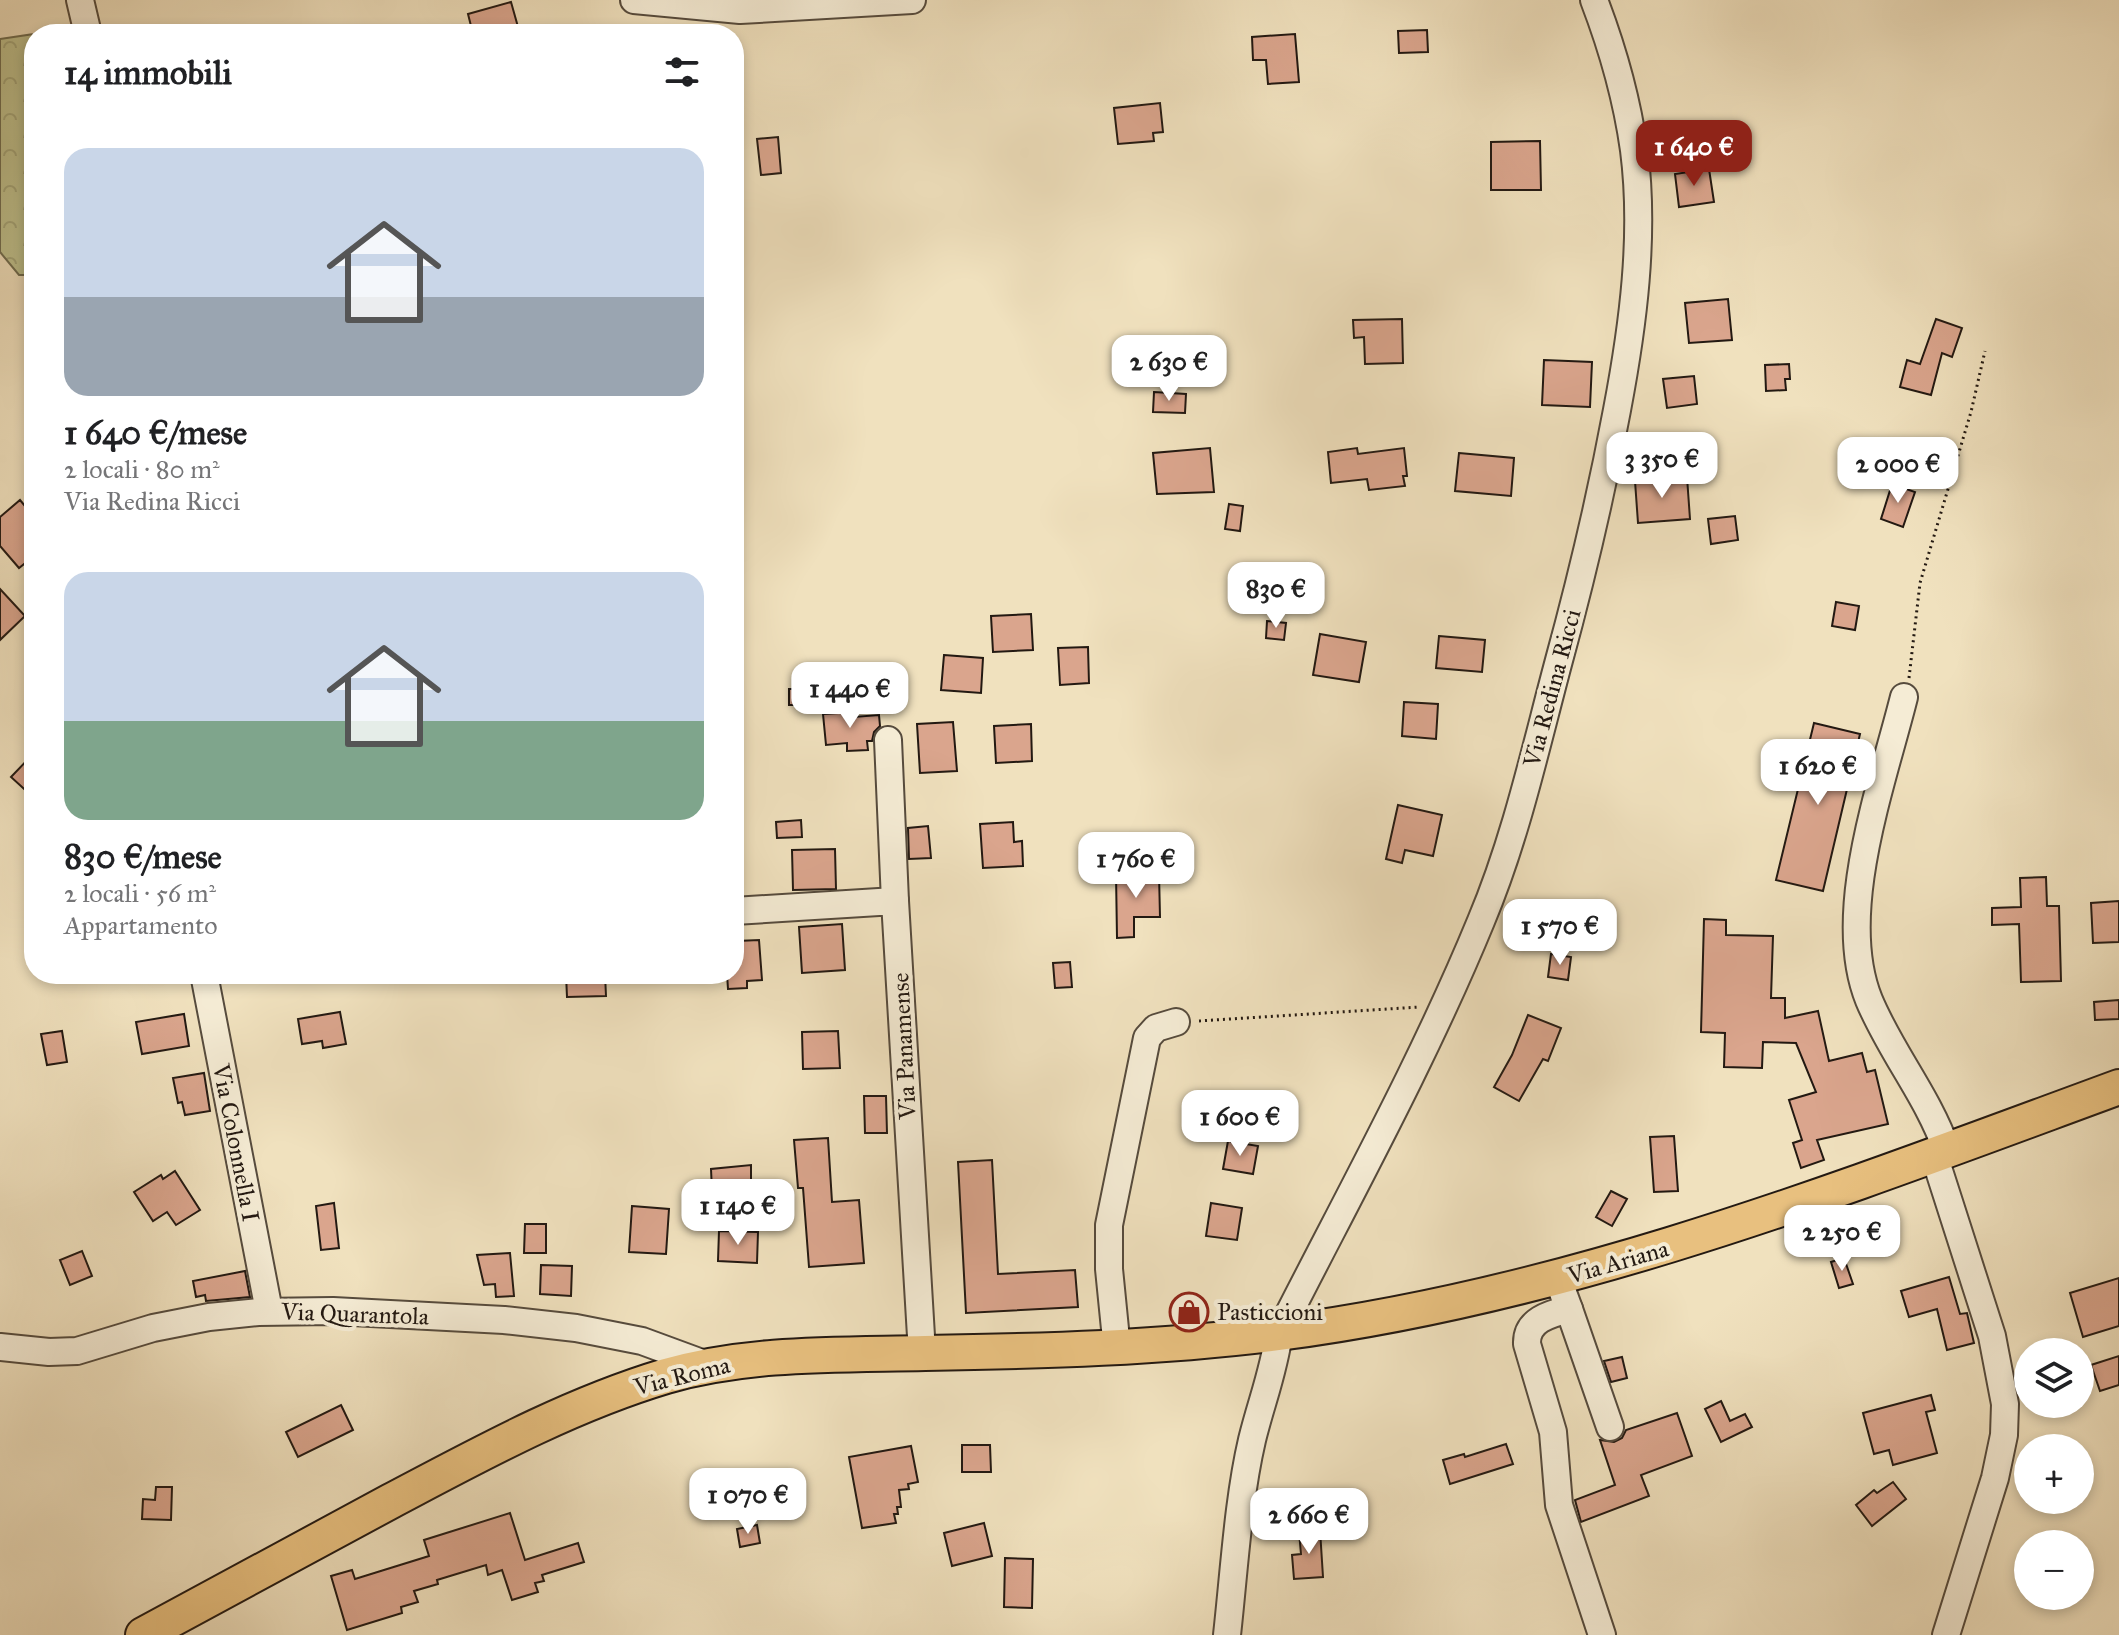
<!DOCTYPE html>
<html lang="it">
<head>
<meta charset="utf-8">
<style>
  :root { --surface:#fff; --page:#f6f6f6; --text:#202124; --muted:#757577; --accent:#8f2418 }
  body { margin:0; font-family:"IM FELL Great Primer",serif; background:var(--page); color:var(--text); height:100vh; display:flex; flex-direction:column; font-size:30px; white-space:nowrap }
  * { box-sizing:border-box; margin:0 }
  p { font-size:26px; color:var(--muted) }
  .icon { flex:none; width:44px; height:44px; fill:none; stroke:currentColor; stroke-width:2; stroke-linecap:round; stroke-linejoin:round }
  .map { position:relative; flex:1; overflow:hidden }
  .side { position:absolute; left:24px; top:24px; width:720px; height:960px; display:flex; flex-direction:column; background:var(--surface); border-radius:32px; box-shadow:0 4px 12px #0003 }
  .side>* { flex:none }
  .tools { position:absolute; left:2014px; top:1338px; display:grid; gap:16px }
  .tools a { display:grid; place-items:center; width:80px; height:80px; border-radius:50%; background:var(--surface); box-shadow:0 4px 12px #0003; font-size:40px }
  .price { position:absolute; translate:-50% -68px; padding:0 18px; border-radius:16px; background:#fff; color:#222; font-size:26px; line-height:52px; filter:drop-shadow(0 2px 4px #0008) }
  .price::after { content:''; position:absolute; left:50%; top:48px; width:24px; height:18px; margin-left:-12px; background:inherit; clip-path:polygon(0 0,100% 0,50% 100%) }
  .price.current { background:var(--accent); color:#fff }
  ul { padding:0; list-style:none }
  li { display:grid; align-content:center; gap:16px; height:424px; padding:0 40px }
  li span { display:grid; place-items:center; height:248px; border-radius:24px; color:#555 }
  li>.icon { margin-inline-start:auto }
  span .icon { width:144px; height:144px; fill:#fffc; stroke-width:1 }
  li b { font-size:34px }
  h2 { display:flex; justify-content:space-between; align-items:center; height:96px; padding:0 40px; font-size:34px }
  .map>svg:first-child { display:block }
  .forest { fill:url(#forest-crowns); stroke:#706d50; stroke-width:2 }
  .building { fill:#daa58d; stroke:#231912; stroke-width:2 }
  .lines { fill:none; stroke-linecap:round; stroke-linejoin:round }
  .minor-casing { stroke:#564b3d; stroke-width:30 }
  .major-casing { stroke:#231912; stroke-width:38 }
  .path { stroke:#231912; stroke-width:3; stroke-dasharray:2 4; stroke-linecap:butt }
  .minor { stroke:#f5ecd5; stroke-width:26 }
  .major { stroke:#e8c07f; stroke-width:34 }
  .labels { text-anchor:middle; stroke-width:8; stroke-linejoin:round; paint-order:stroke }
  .street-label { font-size:24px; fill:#231912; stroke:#f5ecd5 }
  .poi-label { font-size:24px; fill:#231912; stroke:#f5ecd5; text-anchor:start }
</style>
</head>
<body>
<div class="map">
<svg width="2119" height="1635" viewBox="0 0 2119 1635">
  <defs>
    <pattern id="forest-crowns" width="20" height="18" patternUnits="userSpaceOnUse" patternTransform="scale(2)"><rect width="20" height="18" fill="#bec18e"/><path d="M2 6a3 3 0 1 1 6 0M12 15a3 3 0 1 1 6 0" fill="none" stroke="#a3a579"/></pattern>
  </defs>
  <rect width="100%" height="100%" fill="#f0e1be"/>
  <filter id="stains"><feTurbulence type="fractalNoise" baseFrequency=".0025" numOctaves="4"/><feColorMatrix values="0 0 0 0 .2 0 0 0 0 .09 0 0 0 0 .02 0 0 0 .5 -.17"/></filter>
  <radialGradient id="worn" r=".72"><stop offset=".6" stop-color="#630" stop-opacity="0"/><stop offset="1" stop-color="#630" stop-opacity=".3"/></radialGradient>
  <!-- forest -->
  <polygon class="forest" points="34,34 34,275 19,275 0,252 0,39"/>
  <!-- building -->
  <g class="building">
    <polygon points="511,2 520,34 473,34 468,14"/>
    <polygon points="1427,30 1428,52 1399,53 1398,31"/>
    <polygon points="1295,34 1299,82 1268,84 1266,60 1253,60 1252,37"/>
    <polygon points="1160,103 1163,132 1153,133 1154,141 1118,144 1114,108"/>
    <polygon points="778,137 781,173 761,175 757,139"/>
    <polygon points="1540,141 1541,190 1491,190 1491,142"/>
    <polygon points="1709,169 1714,202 1679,207 1675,174"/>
    <polygon points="1728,299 1732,340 1689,343 1685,303"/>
    <polygon points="1402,319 1403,363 1365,364 1364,337 1354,338 1353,320"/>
    <polygon points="1936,319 1962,328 1952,357 1942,353 1931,395 1900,387 1907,360 1920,364"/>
    <polygon points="1544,360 1592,362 1590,407 1542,405"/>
    <polygon points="1789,364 1790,379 1785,379 1786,390 1766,391 1765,365"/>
    <polygon points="1694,376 1697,404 1667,408 1663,379"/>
    <polygon points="1154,392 1186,394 1185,413 1153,412"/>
    <polygon points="1210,448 1214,492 1157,494 1153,453"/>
    <polygon points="1357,448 1358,454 1404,448 1407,476 1403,476 1405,486 1369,490 1367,479 1331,483 1328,452"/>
    <polygon points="1459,453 1514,458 1511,496 1455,491"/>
    <polygon points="1687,477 1690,519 1638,523 1635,481"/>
    <polygon points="1892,484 1915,492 1903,527 1881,519"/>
    <polygon points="20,500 34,517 34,556 19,568 0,546 0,517"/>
    <polygon points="1229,504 1243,506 1240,531 1225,529"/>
    <polygon points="1735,516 1738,540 1711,544 1708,519"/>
    <polygon points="0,589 25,616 0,640"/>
    <polygon points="1836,602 1859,606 1855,630 1832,626"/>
    <polygon points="1031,614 1033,650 993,652 991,616"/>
    <polygon points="1267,621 1286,623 1284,640 1266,638"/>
    <polygon points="1320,634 1366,642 1359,682 1313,675"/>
    <polygon points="1439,636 1485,640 1482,672 1436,668"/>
    <polygon points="1088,647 1089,683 1060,685 1058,648"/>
    <polygon points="944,655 983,658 981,693 941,690"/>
    <polygon points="789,689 819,689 820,705 789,705"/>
    <polygon points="1404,702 1438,704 1436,739 1402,736"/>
    <polygon points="854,712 854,717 879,715 880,726 874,732 872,741 867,741 868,750 847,751 847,743 826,745 823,714"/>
    <polygon points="953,722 957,771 920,773 917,724"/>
    <polygon points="1814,723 1860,734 1823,891 1776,880"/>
    <polygon points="1031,724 1032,761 996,763 994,726"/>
    <polygon points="34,753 34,798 11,777"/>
    <polygon points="1398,805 1442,815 1433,856 1405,850 1402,863 1386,859"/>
    <polygon points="801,820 802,837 777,838 776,822"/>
    <polygon points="1013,822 1014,842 1022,841 1023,866 983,868 980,824"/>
    <polygon points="928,826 931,858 909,859 908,828"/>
    <polygon points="835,849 836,889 793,890 792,850"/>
    <polygon points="1159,873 1160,917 1134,917 1134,937 1117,938 1116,874"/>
    <polygon points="2046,877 2047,906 2059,906 2061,981 2021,982 2019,924 1992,925 1992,908 2021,907 2020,878"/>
    <polygon points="2119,901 2119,942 2093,943 2091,903"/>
    <polygon points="1704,919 1726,920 1726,935 1773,936 1771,998 1785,998 1785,1018 1818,1011 1829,1061 1862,1053 1867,1072 1875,1070 1888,1124 1817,1140 1824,1160 1801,1168 1793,1143 1802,1140 1789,1100 1816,1092 1796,1043 1763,1042 1762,1068 1724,1067 1725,1033 1701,1032"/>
    <polygon points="842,924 845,970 802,973 799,927"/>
    <polygon points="759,940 762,980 747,981 747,988 728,989 727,974 734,974 734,949 738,948 737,941"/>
    <polygon points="1551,954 1571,957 1568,980 1548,977"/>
    <polygon points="1070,962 1072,987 1055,988 1053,963"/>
    <polygon points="566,974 605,974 606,996 567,997"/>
    <polygon points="2119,1000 2119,1019 2095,1020 2094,1002"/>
    <polygon points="340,1012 346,1044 323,1048 322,1041 302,1044 298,1019"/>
    <polygon points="184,1014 189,1046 142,1054 136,1022"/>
    <polygon points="1528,1015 1561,1028 1548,1061 1543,1059 1519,1101 1494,1087 1512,1055"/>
    <polygon points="62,1031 67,1062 47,1065 41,1034"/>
    <polygon points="838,1031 840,1068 803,1069 802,1032"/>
    <polygon points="204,1073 210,1111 185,1115 182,1102 178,1103 173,1078"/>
    <polygon points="864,1096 886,1096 887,1133 865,1133"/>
    <polygon points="1674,1136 1678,1191 1654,1192 1650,1137"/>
    <polygon points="828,1138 832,1202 859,1200 864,1263 809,1267 803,1188 798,1188 794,1140"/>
    <polygon points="1228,1141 1258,1146 1253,1174 1223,1169"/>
    <polygon points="992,1160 998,1274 1075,1270 1078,1307 966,1313 958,1162"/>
    <polygon points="751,1165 751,1190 712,1191 711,1169"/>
    <polygon points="175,1171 200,1210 176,1225 167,1212 153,1221 134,1192 161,1175 163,1179"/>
    <polygon points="1611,1191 1627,1199 1612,1226 1596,1217"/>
    <polygon points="334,1203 339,1248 321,1250 316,1206"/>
    <polygon points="1211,1203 1242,1208 1237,1240 1206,1236"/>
    <polygon points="632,1206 669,1209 666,1254 629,1252"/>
    <polygon points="525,1224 546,1224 546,1253 524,1253"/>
    <polygon points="719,1231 758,1232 757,1263 718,1261"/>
    <polygon points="82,1251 92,1276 70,1285 60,1260"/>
    <polygon points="510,1253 514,1296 496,1297 495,1284 484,1285 477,1255"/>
    <polygon points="1844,1258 1853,1284 1839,1288 1831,1262"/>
    <polygon points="541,1265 572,1266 571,1296 540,1294"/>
    <polygon points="245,1271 250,1297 206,1301 205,1295 196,1297 193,1281"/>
    <polygon points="1949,1277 1960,1314 1967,1313 1974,1343 1947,1350 1937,1309 1909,1317 1901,1291"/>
    <polygon points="2119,1278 2119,1326 2083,1337 2070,1293"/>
    <polygon points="2119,1356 2119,1385 2100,1391 2091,1365"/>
    <polygon points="1622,1357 1627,1378 1611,1382 1604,1361"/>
    <polygon points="1931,1395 1935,1410 1926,1412 1937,1453 1893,1465 1889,1450 1874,1454 1863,1413"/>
    <polygon points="1721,1401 1730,1421 1745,1414 1752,1427 1721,1442 1705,1409"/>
    <polygon points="341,1405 353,1430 298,1457 286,1432"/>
    <polygon points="1677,1413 1692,1456 1641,1475 1649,1496 1581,1522 1575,1500 1615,1485 1600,1440 1614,1442 1622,1438 1626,1430"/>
    <polygon points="1506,1444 1513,1464 1450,1484 1443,1460 1464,1454 1465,1457"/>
    <polygon points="962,1445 990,1445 991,1472 962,1472"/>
    <polygon points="911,1446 918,1482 908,1484 909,1489 899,1490 901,1507 897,1507 898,1514 894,1514 896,1523 862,1528 849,1457"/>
    <polygon points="1893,1482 1906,1499 1872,1526 1856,1505 1874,1490 1877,1493"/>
    <polygon points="156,1487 172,1487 171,1520 142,1519 143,1499 155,1500"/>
    <polygon points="510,1513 525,1560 578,1543 584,1562 542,1575 544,1581 535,1583 538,1592 512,1600 502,1570 488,1575 486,1565 437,1580 438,1584 414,1591 418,1602 401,1607 402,1613 347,1630 331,1576 352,1570 355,1579 429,1556 424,1540"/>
    <polygon points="984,1523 992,1556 952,1566 944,1533"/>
    <polygon points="757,1525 760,1543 740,1547 737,1529"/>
    <polygon points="1320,1530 1323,1577 1294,1579 1292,1555 1301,1554 1299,1532"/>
    <polygon points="1005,1558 1033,1559 1032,1608 1004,1607"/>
  </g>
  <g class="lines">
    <defs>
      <g id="minor">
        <polyline points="80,0 88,34"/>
        <polyline points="634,0 740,10 912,0"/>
        <path d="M1904 697C1882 785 1834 914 1869 1000 1891 1053 1928 1096 1947 1151"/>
        <polyline points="888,740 895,901"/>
        <polyline points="734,911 895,901 922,1353"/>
        <polyline points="204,974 269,1311"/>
        <polyline points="1934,1155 1992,1336 2005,1404 2004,1435 1995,1478 1946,1635"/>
        <path d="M1558 1279 1569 1309C1550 1314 1526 1320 1527 1344L1553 1432 1559 1505 1602 1635"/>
        <polyline points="1569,1309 1610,1427"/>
        <polyline points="0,1347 49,1352 77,1351 153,1328 209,1317 258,1312 333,1311 504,1320 576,1328 642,1341 710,1366"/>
        <polyline points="1117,1349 1109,1269 1109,1225 1147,1038 1156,1028 1176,1022"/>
        <path d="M1227 1635C1234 1573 1238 1500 1252 1440 1261 1403 1274 1371 1279 1333 1348 1197 1423 1062 1481 921 1516 838 1535 750 1558 664 1581 580 1601 496 1617 410 1633 326 1645 235 1634 150 1627 100 1612 47 1594 0"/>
      </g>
      <path id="major" d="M143 1635C225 1590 308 1546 391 1501 480 1454 569 1405 666 1376 750 1352 838 1355 925 1353 1044 1351 1161 1348 1279 1333 1572 1295 1844 1188 2119 1087"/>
    </defs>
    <!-- minor casing -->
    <use href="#minor" class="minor-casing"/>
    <!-- major casing -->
    <use href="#major" class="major-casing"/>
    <!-- path -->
    <g class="path">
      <polyline points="1909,678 1920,583 1971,412 1985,351"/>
      <polyline points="1199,1021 1419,1007"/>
    </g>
    <!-- minor -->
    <use href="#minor" class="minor"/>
    <!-- major -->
    <use href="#major" class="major"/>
  </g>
  <!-- icons -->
  <defs>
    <symbol id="shop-ring" viewBox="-11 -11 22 22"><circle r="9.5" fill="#f5ecd5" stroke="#8f2418" stroke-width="1.5"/><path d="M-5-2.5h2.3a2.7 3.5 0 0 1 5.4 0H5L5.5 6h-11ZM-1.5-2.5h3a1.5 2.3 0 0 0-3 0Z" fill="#8f2418"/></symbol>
  </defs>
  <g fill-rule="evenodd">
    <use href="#shop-ring" x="1167" y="1290" width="44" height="44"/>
  </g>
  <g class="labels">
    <!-- street labels -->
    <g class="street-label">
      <text transform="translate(1552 688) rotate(-75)" y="8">Via Redina Ricci</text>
      <text transform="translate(904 1046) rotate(-93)" y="8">Via Panamense</text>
      <text transform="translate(236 1143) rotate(79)" y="8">Via Colonnella I</text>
      <text transform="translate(1618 1262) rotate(-16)" y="8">Via Ariana</text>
      <text transform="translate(355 1314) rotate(2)" y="8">Via Quarantola</text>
      <text transform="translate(682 1376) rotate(-14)" y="8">Via Roma</text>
    </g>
    <!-- poi labels -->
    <g class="poi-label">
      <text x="1217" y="1320">Pasticcioni</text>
    </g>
  </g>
  <rect width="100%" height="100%" filter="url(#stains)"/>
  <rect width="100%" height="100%" fill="url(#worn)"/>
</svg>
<div class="tools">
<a><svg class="icon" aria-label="layers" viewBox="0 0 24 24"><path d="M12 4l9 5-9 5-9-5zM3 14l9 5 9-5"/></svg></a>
<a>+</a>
<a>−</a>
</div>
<b class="price current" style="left:1694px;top:188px">1 640 €</b>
<b class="price" style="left:1169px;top:403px">2 630 €</b>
<b class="price" style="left:1662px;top:500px">3 350 €</b>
<b class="price" style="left:1898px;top:505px">2 000 €</b>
<b class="price" style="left:1276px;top:630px">830 €</b>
<b class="price" style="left:850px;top:730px">1 440 €</b>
<b class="price" style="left:1818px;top:807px">1 620 €</b>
<b class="price" style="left:1136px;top:900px">1 760 €</b>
<b class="price" style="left:1560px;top:967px">1 570 €</b>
<b class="price" style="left:1240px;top:1158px">1 600 €</b>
<b class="price" style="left:738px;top:1247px">1 140 €</b>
<b class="price" style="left:1842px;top:1273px">2 250 €</b>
<b class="price" style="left:748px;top:1536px">1 070 €</b>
<b class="price" style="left:1309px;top:1556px">2 660 €</b>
<section class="side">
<h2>14 immobili<svg class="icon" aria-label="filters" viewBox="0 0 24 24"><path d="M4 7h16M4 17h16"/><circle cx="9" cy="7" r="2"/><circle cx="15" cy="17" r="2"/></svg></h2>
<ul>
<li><span style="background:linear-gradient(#c9d6e8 60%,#9aa5b1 0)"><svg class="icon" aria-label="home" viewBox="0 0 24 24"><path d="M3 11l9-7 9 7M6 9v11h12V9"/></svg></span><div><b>1 640 €/mese</b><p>2 locali · 80 m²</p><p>Via Redina Ricci</p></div></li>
<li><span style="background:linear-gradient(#c9d6e8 60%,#7fa58c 0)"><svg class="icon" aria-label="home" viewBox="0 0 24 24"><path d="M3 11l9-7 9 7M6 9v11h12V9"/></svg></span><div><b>830 €/mese</b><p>2 locali · 56 m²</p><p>Appartamento</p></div></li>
</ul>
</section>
</div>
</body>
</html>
